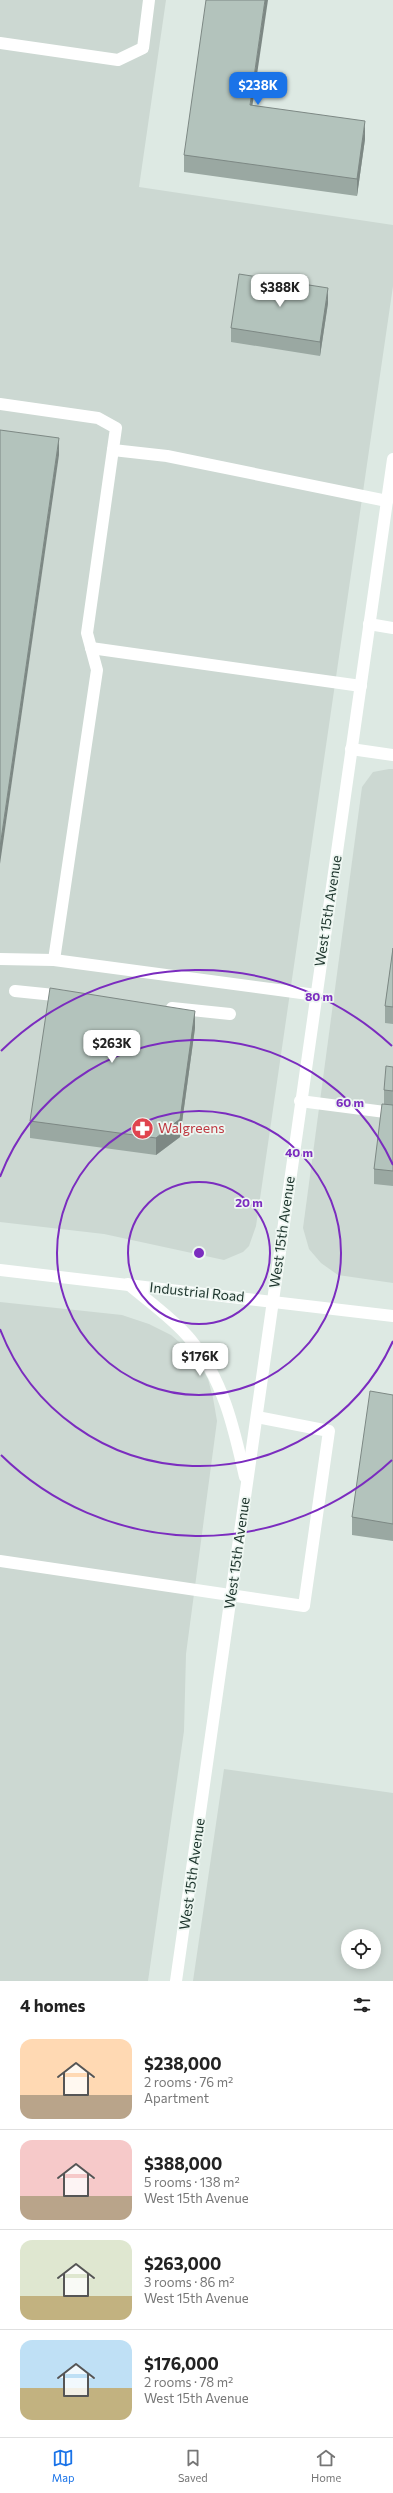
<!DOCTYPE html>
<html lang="en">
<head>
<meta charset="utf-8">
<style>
  :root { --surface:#fff; --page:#f6f6f6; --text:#222; --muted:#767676; --line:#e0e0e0; --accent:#1a73e8 }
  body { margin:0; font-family:Commissioner,sans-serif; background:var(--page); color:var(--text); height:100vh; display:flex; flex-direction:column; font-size:15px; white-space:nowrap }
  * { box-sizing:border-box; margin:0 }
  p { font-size:13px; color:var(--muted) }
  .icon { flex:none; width:22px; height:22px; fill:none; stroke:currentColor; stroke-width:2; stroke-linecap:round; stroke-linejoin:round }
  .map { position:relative; height:1981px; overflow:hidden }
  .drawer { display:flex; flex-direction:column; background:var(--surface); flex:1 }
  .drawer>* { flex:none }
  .tools { position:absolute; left:341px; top:1929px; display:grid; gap:8px }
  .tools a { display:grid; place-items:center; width:40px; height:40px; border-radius:50%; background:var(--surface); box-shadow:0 2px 10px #0003; font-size:20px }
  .price { position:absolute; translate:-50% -34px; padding:0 9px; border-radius:8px; background:#fff; color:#222; font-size:13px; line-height:26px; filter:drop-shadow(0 1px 2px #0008) }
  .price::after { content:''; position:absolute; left:50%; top:24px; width:12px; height:9px; margin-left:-6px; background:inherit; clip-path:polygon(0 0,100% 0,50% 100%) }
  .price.selected { background:var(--accent); color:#fff }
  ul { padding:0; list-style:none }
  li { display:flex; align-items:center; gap:12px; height:100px; padding:0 20px }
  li+li { border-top:1px solid var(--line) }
  li span { display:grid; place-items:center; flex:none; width:112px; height:80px; border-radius:12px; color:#555 }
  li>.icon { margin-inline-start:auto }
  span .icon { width:48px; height:48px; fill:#fffc; stroke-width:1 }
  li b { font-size:17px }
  h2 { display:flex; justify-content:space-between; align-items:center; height:48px; padding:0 20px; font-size:17px }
  .tab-bar { display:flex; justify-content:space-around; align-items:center; height:56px; border-top:1px solid var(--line); background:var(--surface); font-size:11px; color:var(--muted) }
  .tab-bar a { display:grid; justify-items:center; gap:2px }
  .tab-bar .selected { color:var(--accent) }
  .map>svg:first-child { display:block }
  .built { fill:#ccd8d2; fill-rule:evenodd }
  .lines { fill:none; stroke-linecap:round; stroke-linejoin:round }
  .lane { stroke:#fff; stroke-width:12 }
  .street { stroke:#fff; stroke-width:12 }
  .secondary { stroke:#fff; stroke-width:12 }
  .wall { fill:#9aa8a2 }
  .shaded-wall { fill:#7d8884 }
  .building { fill:#b3c3bc; stroke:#7d8884 }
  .ring { fill:none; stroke:#7b2cbf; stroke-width:2 }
  .labels { text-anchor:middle; stroke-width:3.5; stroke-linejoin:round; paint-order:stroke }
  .street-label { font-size:14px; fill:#20372f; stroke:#edf6f1 }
  .health-label { font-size:14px; fill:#be3a42; stroke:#edf6f1; text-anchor:start }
  .centre { fill:#7b2cbf; stroke:#edf6f1; stroke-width:2 }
  .ring-label { font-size:12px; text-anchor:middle; font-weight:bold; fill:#7b2cbf; stroke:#edf6f1; stroke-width:3.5; stroke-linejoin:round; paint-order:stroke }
</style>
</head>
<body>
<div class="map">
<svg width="393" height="1981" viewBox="0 0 393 1981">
  <rect width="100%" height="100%" fill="#dde9e3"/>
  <!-- built -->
  <g class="built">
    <polygon points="0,0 166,0 139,187 393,225 393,286 256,1226 249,1246 243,1252 224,1260 104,1234 0,1222"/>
    <polygon points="389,769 393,769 393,1283 338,1275 321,1263 309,1249 303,1228 362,787 373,772"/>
    <polygon points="0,1302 122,1315 149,1324 171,1335 186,1348 199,1363 208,1379 213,1398 217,1421 186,1654 184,1731 148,1981 0,1981"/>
    <path d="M224 1769 393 1793V1981H193ZM348 1936H374V1962H348Z"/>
  </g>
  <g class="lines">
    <!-- lane -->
    <g class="lane">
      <polyline points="0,43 118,60 143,48 149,0"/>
      <polyline points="0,404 98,418 116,428 87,633 97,670 54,960"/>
      <polyline points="113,450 167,456 387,501"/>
      <polyline points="369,624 393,628"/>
      <polyline points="91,648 361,686"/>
      <polyline points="0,959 54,960 316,995"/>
      <polyline points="15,991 64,996"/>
      <polyline points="172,1008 230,1014"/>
      <polyline points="300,1101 393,1113"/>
      <polyline points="0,1561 304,1606 329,1431 257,1417"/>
    </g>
    <!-- street -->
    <polyline class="street" points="351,749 393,755"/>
    <!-- secondary -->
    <g class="secondary">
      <polyline points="0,1270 393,1316"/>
      <path d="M128 1284C148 1301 175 1320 190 1339 223 1379 234 1428 245 1477"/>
      <polyline points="176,1981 393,459"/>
    </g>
  </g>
  <!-- wall -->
  <g class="wall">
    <polygon points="253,106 365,139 357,196 184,172 184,155"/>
    <polygon points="328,303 320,356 231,342 231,328"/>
    <polygon points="393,948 393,1024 385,1023 385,1006"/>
    <polygon points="195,1028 180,1137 156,1155 30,1138 30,1121"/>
    <polygon points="393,1067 393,1186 374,1184 374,1169 386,1105 384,1104 384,1090"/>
    <polygon points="393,1395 393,1541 352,1535 352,1517"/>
  </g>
  <!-- shaded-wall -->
  <g class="shaded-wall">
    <polygon points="265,0 268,0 250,122 250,105"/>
    <polygon points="365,121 365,139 357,196 357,179"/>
    <polygon points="328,288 328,303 320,356 320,342"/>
    <polygon points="59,438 59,455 0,864 0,847"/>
    <polygon points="195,1011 195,1028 180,1137 156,1155 156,1138"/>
  </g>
  <!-- building -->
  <g class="building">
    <polygon points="206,0 265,0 250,105 365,121 357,179 184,155"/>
    <polygon points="239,274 328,288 320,342 231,328"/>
    <polygon points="0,430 59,438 0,847"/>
    <polygon points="393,948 393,1007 385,1006"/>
    <polygon points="50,988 195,1011 180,1119 156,1138 30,1121"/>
    <polygon points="386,1066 393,1067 393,1091 384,1090"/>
    <polygon points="382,1104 393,1105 393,1171 374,1169"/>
    <polygon points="370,1391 393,1395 393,1524 352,1517"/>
  </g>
  <!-- distance rings -->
  <g class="ring">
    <circle cx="199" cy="1253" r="71"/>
    <circle cx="199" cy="1253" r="142"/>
    <path d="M393 1341A213 213 0 0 1 0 1329M0 1177A213 213 0 0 1 393 1165"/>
    <path d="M392 1460A283 283 0 0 1 1 1455M1 1051A283 283 0 0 1 392 1046"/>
  </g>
  <!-- icons -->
  <defs>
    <symbol id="pharmacy-disc" viewBox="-11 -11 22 22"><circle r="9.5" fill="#e0444e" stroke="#edf6f1"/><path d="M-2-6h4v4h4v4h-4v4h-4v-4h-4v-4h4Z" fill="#fff"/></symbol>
  </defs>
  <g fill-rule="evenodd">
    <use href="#pharmacy-disc" x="130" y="1116" width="25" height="25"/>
  </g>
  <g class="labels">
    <!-- street labels -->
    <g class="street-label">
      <text transform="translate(328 911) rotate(-81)" y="5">West 15th Avenue</text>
      <text transform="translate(282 1232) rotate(-82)" y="5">West 15th Avenue</text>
      <text transform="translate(197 1292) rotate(6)" y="5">Industrial Road</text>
      <text transform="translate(237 1553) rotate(-82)" y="5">West 15th Avenue</text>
      <text transform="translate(192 1874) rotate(-82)" y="5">West 15th Avenue</text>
    </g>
    <!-- health labels -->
    <g class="health-label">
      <text x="158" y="1133">Walgreens</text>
    </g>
  </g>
  <circle cx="199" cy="1253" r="6" class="centre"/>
  <g class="ring-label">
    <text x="319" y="1001">80 m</text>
    <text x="350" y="1107">60 m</text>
    <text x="299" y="1157">40 m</text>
    <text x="249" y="1207">20 m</text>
  </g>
</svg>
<div class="tools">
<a><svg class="icon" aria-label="locate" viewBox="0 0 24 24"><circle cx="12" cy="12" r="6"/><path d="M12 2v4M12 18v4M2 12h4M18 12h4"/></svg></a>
</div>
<b class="price selected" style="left:258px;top:106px">$238K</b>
<b class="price" style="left:280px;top:308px">$388K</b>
<b class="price" style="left:112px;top:1064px">$263K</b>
<b class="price" style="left:200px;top:1377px">$176K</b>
</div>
<section class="drawer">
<h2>4 homes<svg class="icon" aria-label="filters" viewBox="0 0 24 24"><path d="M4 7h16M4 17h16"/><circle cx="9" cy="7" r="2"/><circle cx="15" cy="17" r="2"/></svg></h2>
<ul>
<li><span style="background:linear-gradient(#ffd9b3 70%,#b9a48a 0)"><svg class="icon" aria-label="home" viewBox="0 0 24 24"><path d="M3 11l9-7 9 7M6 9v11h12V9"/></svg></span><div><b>$238,000</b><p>2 rooms · 76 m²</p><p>Apartment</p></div></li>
<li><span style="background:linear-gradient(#f6c9c9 70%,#b9a48a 0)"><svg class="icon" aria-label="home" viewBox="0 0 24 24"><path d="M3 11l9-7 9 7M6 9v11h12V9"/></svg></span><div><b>$388,000</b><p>5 rooms · 138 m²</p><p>West 15th Avenue</p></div></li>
<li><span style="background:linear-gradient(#dfe7d0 70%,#c2b280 0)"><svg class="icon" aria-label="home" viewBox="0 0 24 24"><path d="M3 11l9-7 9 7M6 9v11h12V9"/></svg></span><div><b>$263,000</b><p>3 rooms · 86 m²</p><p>West 15th Avenue</p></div></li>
<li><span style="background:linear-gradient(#bfe0f5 60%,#c2b280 0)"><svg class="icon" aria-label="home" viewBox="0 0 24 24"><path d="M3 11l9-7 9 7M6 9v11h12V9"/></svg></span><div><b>$176,000</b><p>2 rooms · 78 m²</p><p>West 15th Avenue</p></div></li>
</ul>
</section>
<nav class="tab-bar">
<a class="selected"><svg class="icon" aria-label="map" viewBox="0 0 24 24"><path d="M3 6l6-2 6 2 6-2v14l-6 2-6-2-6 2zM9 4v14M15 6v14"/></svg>Map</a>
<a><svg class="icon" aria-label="saved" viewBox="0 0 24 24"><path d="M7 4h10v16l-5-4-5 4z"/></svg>Saved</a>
<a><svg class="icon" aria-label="home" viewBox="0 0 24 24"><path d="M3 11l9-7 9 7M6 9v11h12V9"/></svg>Home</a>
</nav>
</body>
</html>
